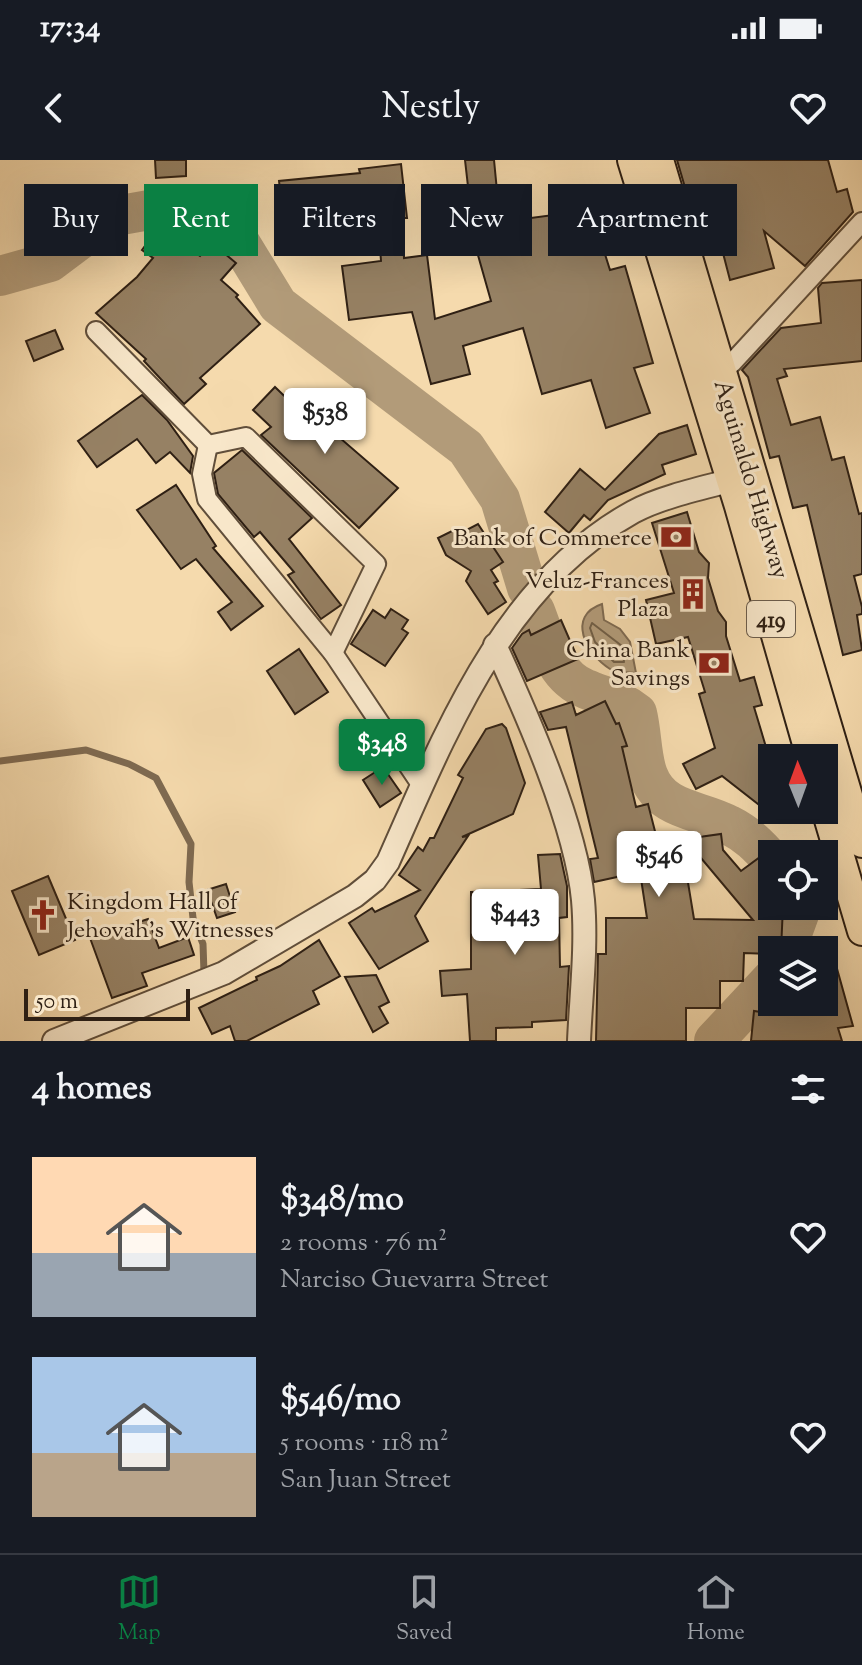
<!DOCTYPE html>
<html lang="en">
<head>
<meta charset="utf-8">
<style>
  :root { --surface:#171b24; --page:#20242c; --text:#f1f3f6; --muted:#9ea1a6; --line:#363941; --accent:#0b8043 }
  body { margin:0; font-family:"Sorts Mill Goudy",serif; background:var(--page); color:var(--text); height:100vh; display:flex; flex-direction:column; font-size:30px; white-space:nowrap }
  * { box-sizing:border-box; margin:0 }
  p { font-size:26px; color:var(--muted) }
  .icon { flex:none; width:44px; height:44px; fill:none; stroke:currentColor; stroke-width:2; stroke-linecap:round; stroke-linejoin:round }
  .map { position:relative; height:881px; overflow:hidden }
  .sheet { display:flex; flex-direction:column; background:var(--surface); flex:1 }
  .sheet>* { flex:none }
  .guide { position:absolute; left:24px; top:24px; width:814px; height:72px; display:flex; gap:16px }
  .needle { width:52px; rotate:359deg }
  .fabs { position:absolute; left:758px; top:584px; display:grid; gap:16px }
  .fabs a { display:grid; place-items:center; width:80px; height:80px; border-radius:0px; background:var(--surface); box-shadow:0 8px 32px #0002; font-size:40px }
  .scale { position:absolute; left:24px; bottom:20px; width:166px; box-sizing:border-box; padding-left:8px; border:4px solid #2f2014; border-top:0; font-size:22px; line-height:28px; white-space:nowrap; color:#2f2014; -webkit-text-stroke:6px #f8e7ca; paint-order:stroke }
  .price { position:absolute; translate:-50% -68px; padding:0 18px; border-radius:8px; background:#fff; color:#222; font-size:26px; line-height:52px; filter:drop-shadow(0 2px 4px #0008) }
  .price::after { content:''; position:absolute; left:50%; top:48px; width:24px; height:18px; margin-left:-12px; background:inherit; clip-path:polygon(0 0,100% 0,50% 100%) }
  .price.current { background:var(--accent); color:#fff }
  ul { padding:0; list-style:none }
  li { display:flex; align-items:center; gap:24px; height:200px; padding:0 32px }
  li span { display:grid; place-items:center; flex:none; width:224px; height:160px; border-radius:0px; color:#555 }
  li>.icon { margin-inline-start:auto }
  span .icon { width:96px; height:96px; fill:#fffc; stroke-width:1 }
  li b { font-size:34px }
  h2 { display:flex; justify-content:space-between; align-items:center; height:96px; padding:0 32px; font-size:34px }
  .tag { padding:0 28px; border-radius:0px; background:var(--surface); box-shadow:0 8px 32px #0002; font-size:28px; line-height:72px }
  .tag.current { background:var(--accent); color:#fff }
  .status { display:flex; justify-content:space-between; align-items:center; height:56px; padding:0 40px; background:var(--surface); direction:ltr }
  .status svg { height:22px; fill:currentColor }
  header { display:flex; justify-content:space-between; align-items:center; height:104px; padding:0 32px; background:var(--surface); font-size:36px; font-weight:600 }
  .tabs { display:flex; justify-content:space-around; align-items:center; height:112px; border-top:2px solid var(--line); background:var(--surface); font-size:22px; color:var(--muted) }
  .tabs a { display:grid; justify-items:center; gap:4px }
  .tabs .current { color:var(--accent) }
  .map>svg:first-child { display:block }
  .water { fill:#b29b79; stroke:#7e6a51; stroke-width:2 }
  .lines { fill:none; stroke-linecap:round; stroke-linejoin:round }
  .shore { stroke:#705e46; stroke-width:2 }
  .stream { stroke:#7e6a51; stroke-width:7 }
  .river { stroke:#b29b79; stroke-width:40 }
  .building { fill:#968164; stroke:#2f2014; stroke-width:2 }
  .minor-casing { stroke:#604e3a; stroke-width:22 }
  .tertiary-casing { stroke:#604e3a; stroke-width:26 }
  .trunk-casing { stroke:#2f2014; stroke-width:32 }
  .minor { stroke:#f8e7ca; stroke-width:18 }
  .tertiary { stroke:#f8e7ca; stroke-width:22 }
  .trunk { stroke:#f5daad; stroke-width:28 }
  .labels { text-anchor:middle; stroke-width:6; stroke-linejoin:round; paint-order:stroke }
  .shield { fill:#f8e7ca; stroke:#6b5c4b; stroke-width:2 }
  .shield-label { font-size:22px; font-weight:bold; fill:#2f2014 }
  .street-label { font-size:24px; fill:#2f2014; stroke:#f8e7ca }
  .poi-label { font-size:24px; fill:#2f2014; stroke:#f8e7ca; text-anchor:end }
</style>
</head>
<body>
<div class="status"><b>17:34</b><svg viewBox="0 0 49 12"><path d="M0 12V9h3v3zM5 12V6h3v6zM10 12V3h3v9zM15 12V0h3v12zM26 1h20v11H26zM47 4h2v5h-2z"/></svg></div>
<header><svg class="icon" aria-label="back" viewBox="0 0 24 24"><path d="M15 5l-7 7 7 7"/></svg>Nestly<svg class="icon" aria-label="heart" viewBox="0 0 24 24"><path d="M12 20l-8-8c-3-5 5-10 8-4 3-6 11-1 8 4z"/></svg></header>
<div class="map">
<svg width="862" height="881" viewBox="0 0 862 881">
  <rect width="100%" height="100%" fill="#f5daad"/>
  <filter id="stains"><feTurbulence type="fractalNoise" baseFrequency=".0025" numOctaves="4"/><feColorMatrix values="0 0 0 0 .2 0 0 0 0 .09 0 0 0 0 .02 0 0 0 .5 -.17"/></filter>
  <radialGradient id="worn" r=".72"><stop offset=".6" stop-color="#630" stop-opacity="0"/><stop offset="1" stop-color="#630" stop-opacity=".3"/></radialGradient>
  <!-- water -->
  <path class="water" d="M602 444 604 460 620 469 630 482 636 513C628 512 616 513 610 509 586 494 566 456 602 444Z"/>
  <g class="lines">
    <!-- shore -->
    <polygon class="shore" points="592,463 622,486 624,502 614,502 595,482 590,468"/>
    <!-- stream -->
    <polyline class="stream" points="0,601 86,590 129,604 156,618 191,684 189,722 193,758 203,784 204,813"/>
    <!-- river -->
    <g class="river">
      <polyline points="0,116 50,102 110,57 166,47 228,63 278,145 466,288 500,339 527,428"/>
      <path d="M535 451C546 479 554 517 586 529 605 537 621 540 637 553 642 573 641 597 648 615 662 652 700 649 729 665 747 674 759 686 772 701"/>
      <polyline points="786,790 802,746"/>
      <polyline points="714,881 772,819"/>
    </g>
  </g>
  <!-- building -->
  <g class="building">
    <polygon points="155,0 186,0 186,16 156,18"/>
    <polygon points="465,0 494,0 500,62 591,50 610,110 625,106 653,203 634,208 650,253 606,268 591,220 542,234 523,168 463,186 470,214 431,224 412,152 349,160 342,106 381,101 378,61 365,62 363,45 316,48 315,33 281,37 279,21 360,13 359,9 401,4 407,58 402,58 404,98 427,95 435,159 491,141 472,74 487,42 470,44"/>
    <polygon points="677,0 828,0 837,32 847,29 853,52 805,106 764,71 774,108 730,120 710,43 691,48"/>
    <polygon points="115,62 125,79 103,93 93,76"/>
    <polygon points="159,67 200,96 212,83 236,103 221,120 238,135 236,137 260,164 200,218 206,224 184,244 144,201 146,199 96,153 137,117 153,98 142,90"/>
    <polygon points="862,120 862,201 784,209 787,216 777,219 791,265 820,257 832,300 844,297 859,354 862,353 862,414 854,416 862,447 862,454 857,455 862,490 843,495 807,345 793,348 779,296 770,298 748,217 742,210 781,168 821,163 818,128 822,123"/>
    <polygon points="55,170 63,189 34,201 26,181"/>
    <polygon points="275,227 306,257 321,240 344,259 333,272 398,328 359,368 261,275 271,267 253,250"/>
    <polygon points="142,235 167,260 193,296 190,313 170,292 156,303 137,279 97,307 78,281"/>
    <polygon points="687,265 696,294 662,305 665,314 608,340 590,360 584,355 569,373 545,352 580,309 605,330 659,274"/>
    <polygon points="242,290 312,358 289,379 341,445 321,459 288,415 294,412 260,372 254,377 218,334 214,313"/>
    <polygon points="176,325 216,386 213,388 263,446 231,470 218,452 232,442 196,399 181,409 137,350"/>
    <polygon points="687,352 699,392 709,403 708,418 718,451 726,462 726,476 740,521 754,517 762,545 754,547 772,607 772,655 722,616 696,629 683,604 715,588 699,534 705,532 688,477 656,484 646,440 674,433 652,363"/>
    <polygon points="478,364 503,402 491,410 498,421 494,423 506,442 488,454 466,421 471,411 446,395 438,378 456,369 459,374"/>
    <polygon points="391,449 408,460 402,469 408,473 385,506 351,484 373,450 385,458"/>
    <polygon points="561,460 578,499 527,521 512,488 522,474 529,470 531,475"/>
    <polygon points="299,489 328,532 295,554 267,511"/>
    <polygon points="605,541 616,564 619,563 627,586 622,587 636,647 648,644 658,683 681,680 694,759 753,760 685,679 721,674 723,690 741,711 764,694 772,704 772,746 783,746 781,790 772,790 772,794 744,793 743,821 720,821 720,848 686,848 686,881 596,881 598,794 606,794 606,758 647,758 640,712 594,722 590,699 598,698 566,567 548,570 540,552 572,542 576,555"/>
    <polygon points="502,564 506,568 525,623 513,654 462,677 468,676 415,756 428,781 379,809 349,763 372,748 375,752 420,730 399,715 418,687 423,691 430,678 434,678 463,618 458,615 486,569"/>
    <polygon points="383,607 401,633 380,647 363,620"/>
    <polygon points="560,694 567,726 567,757 559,758 560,807 569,806 566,860 532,862 532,867 496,868 496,881 470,881 467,834 442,836 440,811 471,809 471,732 541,729 538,695"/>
    <polygon points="48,716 75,780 39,795 12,731"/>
    <polygon points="226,724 235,752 217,758 207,730"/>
    <polygon points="148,759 159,788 188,777 194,795 142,813 147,826 112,838 90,778"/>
    <polygon points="319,780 340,816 313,831 319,844 247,881 235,881 230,866 212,874 199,848 257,820 256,817 280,806"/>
    <polygon points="829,780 853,866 838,868 842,881 751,881 754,851 775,854 776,848 813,851 810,842 824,842 824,781"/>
    <polygon points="376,815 389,842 379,847 388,863 373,872 345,817"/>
  </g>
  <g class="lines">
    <defs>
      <g id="minor">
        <polyline points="96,171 208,285 246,277 376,404 333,493"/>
        <polyline points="711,208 732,203 862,62"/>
        <polyline points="208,285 202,314 207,339 333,493 422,626"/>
      </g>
      <g id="tertiary">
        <path d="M495 485C527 555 576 665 583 740 587 786 581 835 579 881"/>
        <path d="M54 881 224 813 355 736 375 720 388 702C445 574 503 424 633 352 662 336 711 326 744 317"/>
      </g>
      <g id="trunk">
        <polyline points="632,0 739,346 811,598"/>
        <polyline points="659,0 862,683"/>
        <polyline points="824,643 862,771"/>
      </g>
    </defs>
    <!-- minor casing -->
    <use href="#minor" class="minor-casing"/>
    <!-- tertiary casing -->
    <use href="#tertiary" class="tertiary-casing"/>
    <!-- trunk casing -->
    <use href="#trunk" class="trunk-casing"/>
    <!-- minor -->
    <use href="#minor" class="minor"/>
    <!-- tertiary -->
    <use href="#tertiary" class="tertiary"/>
    <!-- trunk -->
    <use href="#trunk" class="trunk"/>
  </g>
  <!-- icons -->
  <defs>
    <symbol id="bank-bare" viewBox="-9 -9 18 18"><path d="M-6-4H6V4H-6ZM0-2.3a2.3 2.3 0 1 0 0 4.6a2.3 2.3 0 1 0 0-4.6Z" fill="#8f2418" stroke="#f8e7ca" stroke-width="2.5" paint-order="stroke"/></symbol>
    <symbol id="building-bare" viewBox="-9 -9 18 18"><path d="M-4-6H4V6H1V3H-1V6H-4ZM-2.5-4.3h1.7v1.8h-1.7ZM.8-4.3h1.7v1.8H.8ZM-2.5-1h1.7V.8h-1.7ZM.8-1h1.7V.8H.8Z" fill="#8f2418" stroke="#f8e7ca" stroke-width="2.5" paint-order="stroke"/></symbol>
    <symbol id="church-bare" viewBox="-9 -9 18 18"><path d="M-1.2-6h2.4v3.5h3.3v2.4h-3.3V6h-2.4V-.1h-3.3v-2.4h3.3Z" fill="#8f2418" stroke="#f8e7ca" stroke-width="2.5" paint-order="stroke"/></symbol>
  </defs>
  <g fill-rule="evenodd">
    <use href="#bank-bare" x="654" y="355" width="44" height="44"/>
    <use href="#building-bare" x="671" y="412" width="44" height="44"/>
    <use href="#bank-bare" x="692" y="481" width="44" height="44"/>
    <use href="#church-bare" x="21" y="733" width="44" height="44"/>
  </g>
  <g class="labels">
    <!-- shield labels -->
    <rect class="shield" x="747" y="441" width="48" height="36" rx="6"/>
    <g class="shield-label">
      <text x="771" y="467">419</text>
    </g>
    <!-- street labels -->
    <g class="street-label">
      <text transform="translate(752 319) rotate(73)" y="8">Aguinaldo Highway</text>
    </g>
    <!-- poi labels -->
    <g class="poi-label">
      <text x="652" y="385">Bank of Commerce</text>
      <text x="669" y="428">Veluz-Frances<tspan x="669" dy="28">Plaza</tspan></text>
      <text x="690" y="497">China Bank<tspan x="690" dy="28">Savings</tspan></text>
      <text x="67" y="749" text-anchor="start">Kingdom Hall of<tspan x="67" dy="28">Jehovah's Witnesses</tspan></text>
    </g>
  </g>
  <rect width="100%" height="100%" filter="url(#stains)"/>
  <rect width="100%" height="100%" fill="url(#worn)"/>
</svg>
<div class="fabs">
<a><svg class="needle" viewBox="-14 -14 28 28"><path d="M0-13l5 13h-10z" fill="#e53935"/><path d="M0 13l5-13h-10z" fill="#9ea1a6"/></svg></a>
<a><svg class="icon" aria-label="locate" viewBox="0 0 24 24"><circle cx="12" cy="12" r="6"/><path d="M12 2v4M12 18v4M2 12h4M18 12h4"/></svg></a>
<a><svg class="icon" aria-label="layers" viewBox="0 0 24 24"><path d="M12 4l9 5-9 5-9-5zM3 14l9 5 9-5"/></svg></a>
</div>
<div class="scale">50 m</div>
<b class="price" style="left:325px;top:296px">$538</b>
<b class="price current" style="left:382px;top:627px">$348</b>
<b class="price" style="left:659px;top:739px">$546</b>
<b class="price" style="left:515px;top:797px">$443</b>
<div class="guide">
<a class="tag">Buy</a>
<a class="tag current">Rent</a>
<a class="tag">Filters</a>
<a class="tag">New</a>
<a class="tag">Apartment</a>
</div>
</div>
<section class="sheet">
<h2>4 homes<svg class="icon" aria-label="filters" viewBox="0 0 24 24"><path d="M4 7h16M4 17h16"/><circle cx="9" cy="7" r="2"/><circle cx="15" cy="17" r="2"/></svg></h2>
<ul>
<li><span style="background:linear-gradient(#ffd9b3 60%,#9aa5b1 0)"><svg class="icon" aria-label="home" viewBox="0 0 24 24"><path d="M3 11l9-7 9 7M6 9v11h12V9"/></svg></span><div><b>$348/mo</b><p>2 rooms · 76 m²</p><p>Narciso Guevarra Street</p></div><svg class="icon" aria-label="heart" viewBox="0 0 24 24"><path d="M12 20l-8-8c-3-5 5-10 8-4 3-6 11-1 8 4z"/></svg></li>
<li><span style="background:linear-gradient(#a9c7e8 60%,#b9a48a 0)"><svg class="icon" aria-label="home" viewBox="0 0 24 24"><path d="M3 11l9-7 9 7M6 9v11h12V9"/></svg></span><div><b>$546/mo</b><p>5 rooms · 118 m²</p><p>San Juan Street</p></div><svg class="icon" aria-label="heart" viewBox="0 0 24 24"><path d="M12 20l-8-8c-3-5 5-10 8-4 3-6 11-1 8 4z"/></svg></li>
</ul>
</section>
<nav class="tabs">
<a class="current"><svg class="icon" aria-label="map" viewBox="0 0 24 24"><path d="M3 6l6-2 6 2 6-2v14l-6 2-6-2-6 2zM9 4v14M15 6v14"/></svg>Map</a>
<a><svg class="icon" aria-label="saved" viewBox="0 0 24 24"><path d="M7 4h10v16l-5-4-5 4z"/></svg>Saved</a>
<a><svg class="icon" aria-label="home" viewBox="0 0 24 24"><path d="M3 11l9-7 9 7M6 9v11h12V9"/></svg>Home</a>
</nav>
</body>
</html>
